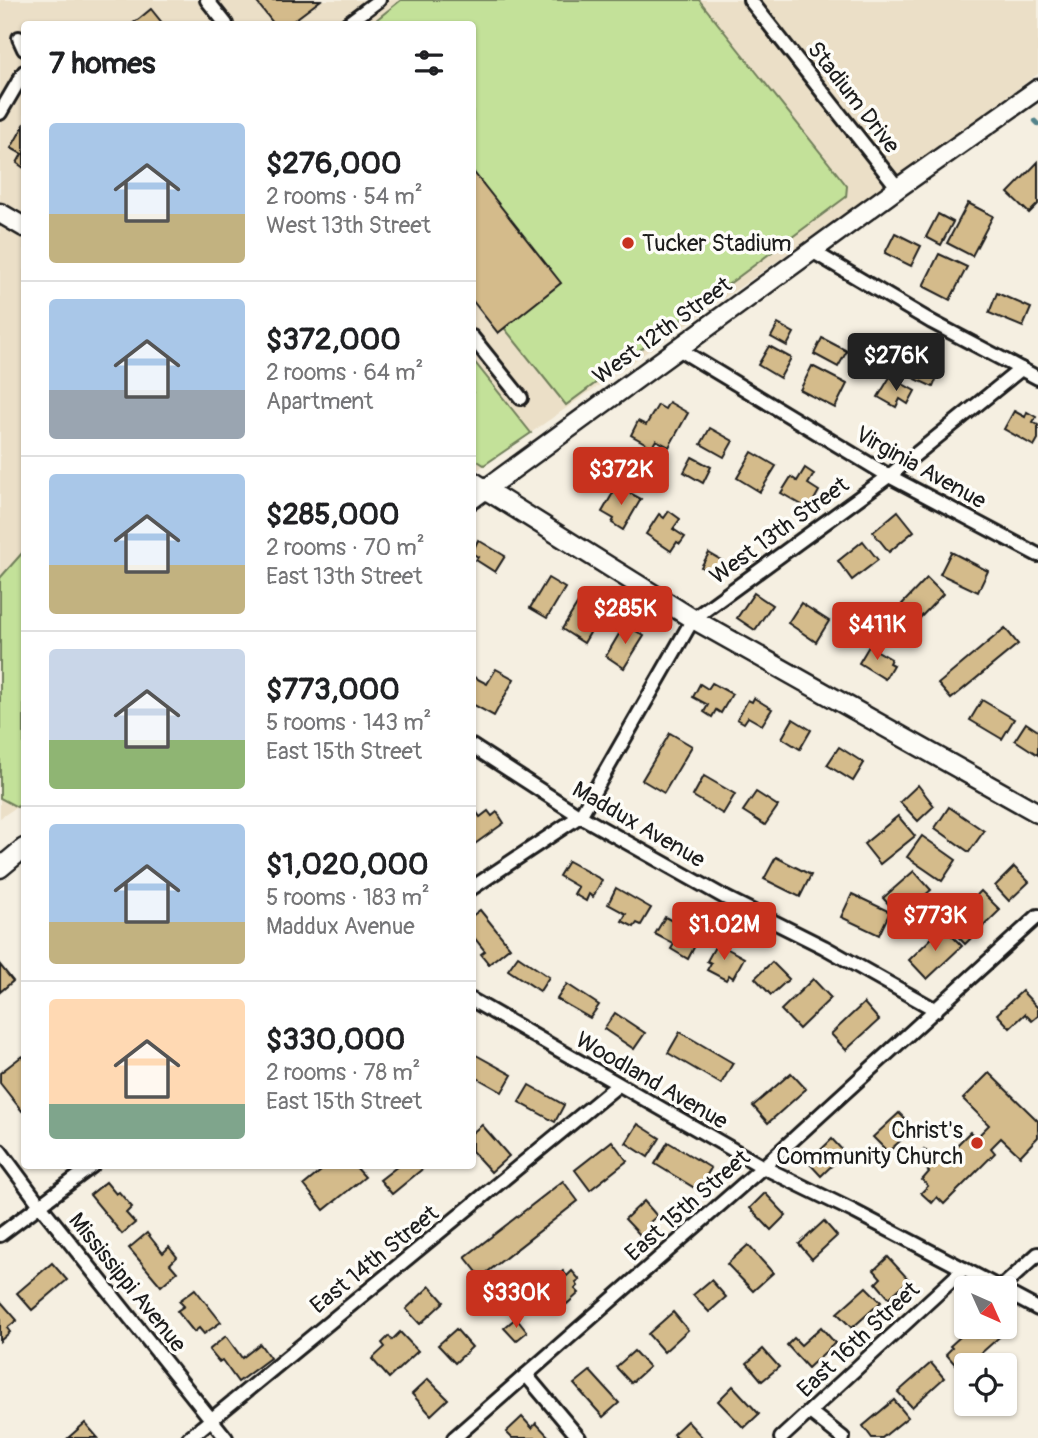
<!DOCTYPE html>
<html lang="en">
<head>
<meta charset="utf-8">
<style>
  :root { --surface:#fff; --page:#f2f2f2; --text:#202124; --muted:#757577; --line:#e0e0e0; --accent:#c8321e }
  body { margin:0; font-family:Pangolin,sans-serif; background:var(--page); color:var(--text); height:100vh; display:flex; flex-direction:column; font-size:26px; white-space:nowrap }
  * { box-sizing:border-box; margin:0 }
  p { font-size:23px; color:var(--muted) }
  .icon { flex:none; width:38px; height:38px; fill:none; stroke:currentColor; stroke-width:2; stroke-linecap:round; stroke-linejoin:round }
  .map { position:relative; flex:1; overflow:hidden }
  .sheet { position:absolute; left:21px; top:21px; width:455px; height:1148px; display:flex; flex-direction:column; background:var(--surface); border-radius:7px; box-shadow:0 2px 5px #0004 }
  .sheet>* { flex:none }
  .needle { width:46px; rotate:135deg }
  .controls { position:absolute; left:954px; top:1276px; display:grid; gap:14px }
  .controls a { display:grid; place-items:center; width:63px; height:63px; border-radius:7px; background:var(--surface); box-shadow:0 2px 5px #0004; font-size:35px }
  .price { position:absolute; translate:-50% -60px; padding:0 16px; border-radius:7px; background:var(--accent); color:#fff; font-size:23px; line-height:46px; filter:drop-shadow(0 2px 4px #0008) }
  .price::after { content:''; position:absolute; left:50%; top:42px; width:21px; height:16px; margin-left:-10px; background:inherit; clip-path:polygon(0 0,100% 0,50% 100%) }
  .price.active { background:#222; color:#fff }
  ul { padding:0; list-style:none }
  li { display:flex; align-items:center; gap:21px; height:175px; padding:0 28px }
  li+li { border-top:2px solid var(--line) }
  li span { display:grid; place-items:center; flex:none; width:196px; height:140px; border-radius:7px; color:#555 }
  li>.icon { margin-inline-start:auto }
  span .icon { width:84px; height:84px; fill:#fffc; stroke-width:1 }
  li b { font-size:30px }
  h2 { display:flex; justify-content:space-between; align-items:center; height:84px; padding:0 28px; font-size:30px }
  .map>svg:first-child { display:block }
  .built { fill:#ebdfc7 }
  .green { fill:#c3e199; stroke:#707e5a; stroke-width:2 }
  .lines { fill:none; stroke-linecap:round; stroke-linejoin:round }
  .stream { stroke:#53838a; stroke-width:4.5 }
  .building { fill:#d4bb8b; stroke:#1c1c1c; stroke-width:2 }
  .street-casing { stroke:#1c1c1c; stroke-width:18 }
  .secondary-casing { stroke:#1c1c1c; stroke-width:23 }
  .street { stroke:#fdfcf7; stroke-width:12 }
  .secondary { stroke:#fdfcf7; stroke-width:18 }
  .poi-dot { fill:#c8321e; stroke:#fdfcf7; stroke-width:2.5 }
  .labels { text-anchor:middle; stroke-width:7; stroke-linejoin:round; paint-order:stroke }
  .street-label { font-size:23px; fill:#1c1c1c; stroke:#fdfcf7 }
  .poi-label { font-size:23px; fill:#1c1c1c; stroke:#fdfcf7; text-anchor:start }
</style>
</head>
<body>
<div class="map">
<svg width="1038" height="1438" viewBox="0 0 1038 1438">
  <rect width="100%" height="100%" fill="#f5efe1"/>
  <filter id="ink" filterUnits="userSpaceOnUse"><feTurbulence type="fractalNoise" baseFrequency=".0143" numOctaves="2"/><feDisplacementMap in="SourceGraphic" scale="14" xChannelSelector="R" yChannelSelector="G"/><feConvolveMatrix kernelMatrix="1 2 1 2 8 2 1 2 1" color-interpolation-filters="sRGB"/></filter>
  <g filter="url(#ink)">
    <!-- built -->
    <polygon class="built" points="0,0 1038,0 1038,74 872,195 473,473 472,24 24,24 24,802 0,818"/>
    <!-- green -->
    <g class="green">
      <polygon points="401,0 699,0 847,186 846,197 566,405 473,289 472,24 371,24"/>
      <polygon points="473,360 531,433 484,465 473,458"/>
      <polygon points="24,551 24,802 17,807 0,798 0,578"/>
    </g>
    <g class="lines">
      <!-- stream -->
      <polyline class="stream" points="1035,121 1038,124"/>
    </g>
    <!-- building -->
    <g class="building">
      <polygon points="255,0 321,0 289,24 274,24"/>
      <polygon points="151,9 163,24 132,24 140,18"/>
      <polygon points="24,125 24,168 17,163 22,154 11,148"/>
      <polygon points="1038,162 1038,204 1029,213 1008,193"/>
      <polygon points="472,170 561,283 498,333 472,300"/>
      <polygon points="968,203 993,216 972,256 947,243"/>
      <polygon points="938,214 953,222 941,245 926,237"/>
      <polygon points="895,233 921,246 911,266 885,253"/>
      <polygon points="939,254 967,267 950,300 923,286"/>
      <polygon points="997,293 1031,308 1023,327 989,313"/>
      <polygon points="778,324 794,333 787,346 771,337"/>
      <polygon points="822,338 847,351 838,367 814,354"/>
      <polygon points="769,346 791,358 780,378 758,365"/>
      <polygon points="906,349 942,365 933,387 896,370"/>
      <polygon points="812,366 847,384 835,408 800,390"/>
      <polygon points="890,377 915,391 908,404 900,399 896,407 878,397"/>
      <polygon points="669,402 688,413 669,447 656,440 652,447 631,435 638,421 646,425 658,405 665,409"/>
      <polygon points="1014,411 1025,417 1027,412 1036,417 1033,422 1038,425 1038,439 1034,446 1004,429"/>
      <polygon points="710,428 733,441 724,457 701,444"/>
      <polygon points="752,452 776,466 760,492 737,478"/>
      <polygon points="692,457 711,467 703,483 684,472"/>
      <polygon points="805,468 814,474 808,484 819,491 809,509 781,493 791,477 797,481"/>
      <polygon points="617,486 641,499 623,530 612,523 614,519 602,512"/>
      <polygon points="669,511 680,519 673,529 685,537 680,544 677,542 671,551 646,534 659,514 664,518"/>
      <polygon points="898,511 914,531 889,552 873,532"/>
      <polygon points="478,540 505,556 495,572 476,560 478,557 472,553"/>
      <polygon points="863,541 878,560 852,580 838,561"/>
      <polygon points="951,552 988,571 978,592 940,574"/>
      <polygon points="709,553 726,563 717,578 701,567"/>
      <polygon points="548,578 565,588 547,618 530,608"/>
      <polygon points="927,578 943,594 918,620 902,604"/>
      <polygon points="754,593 772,605 755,630 737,618"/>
      <polygon points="580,600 601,614 584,643 562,629"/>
      <polygon points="801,603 829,621 816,642 788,623"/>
      <polygon points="625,624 644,636 624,668 606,656"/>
      <polygon points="1005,628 1018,644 951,699 938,684"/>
      <polygon points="869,646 891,659 889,663 893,665 885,679 859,663"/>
      <polygon points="496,669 514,679 494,716 472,704 472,676 487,684"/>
      <polygon points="712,683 732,694 721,713 716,710 712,717 704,712 708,705 693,697 700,684 708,689"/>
      <polygon points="754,698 772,709 762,725 748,717 744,723 737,719 748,700 752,702"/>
      <polygon points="982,700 1014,719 1002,739 970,720"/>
      <polygon points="793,719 811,730 800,749 782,738"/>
      <polygon points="1026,723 1038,731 1038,755 1015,740"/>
      <polygon points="670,733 692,746 664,793 642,780"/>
      <polygon points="839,747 864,763 853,781 827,765"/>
      <polygon points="704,776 735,794 723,814 693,796"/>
      <polygon points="918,785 934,806 918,821 900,802"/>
      <polygon points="756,792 778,806 765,825 743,811"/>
      <polygon points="949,807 984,831 969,852 935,828"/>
      <polygon points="474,808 480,817 488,811 492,816 497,812 504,823 472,846"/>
      <polygon points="898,816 915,836 880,864 864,844"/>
      <polygon points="922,836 956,860 942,881 907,857"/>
      <polygon points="776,857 811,875 800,897 764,879"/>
      <polygon points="568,861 602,880 593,897 589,894 586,901 574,894 578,887 559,876"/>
      <polygon points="1014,867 1029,882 1009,901 995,886"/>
      <polygon points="914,871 931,890 900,917 883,898"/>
      <polygon points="616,888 651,908 641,925 637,923 634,927 622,921 626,914 608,904"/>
      <polygon points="981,891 1000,910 965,944 947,925"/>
      <polygon points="852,894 890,912 879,935 841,917"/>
      <polygon points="480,910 510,947 489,964 481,954 485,951 472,935 472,916"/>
      <polygon points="665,917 700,936 688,959 671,949 674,944 655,934"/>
      <polygon points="943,927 962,946 927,979 909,960"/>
      <polygon points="717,943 744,958 733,978 729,975 726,980 707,970 711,963 707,961"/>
      <polygon points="518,956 549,977 540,991 508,970"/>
      <polygon points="772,962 789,979 771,995 755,978"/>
      <polygon points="0,965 13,981 0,992"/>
      <polygon points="813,979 831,998 799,1029 781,1010"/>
      <polygon points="567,984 599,1005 590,1018 557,999"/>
      <polygon points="1022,991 1038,1008 1038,1016 1032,1021 1025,1014 1010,1028 997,1014"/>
      <polygon points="864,1003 879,1020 846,1050 831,1034"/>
      <polygon points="615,1013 645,1033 634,1049 604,1029"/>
      <polygon points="680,1032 733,1063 721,1084 668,1053"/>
      <polygon points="476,1055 512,1075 502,1092 472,1075 472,1061"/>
      <polygon points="22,1056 24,1058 24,1109 22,1111 0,1083 0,1073"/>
      <polygon points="791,1073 806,1089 768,1123 753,1106"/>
      <polygon points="989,1073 1038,1121 1038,1137 1020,1156 1001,1138 991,1148 995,1153 944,1204 937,1197 932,1203 921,1193 928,1186 922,1180 929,1172 923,1165 929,1159 922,1152 924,1149 939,1163 970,1132 976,1138 989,1125 963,1099"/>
      <polygon points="529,1085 564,1105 555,1122 519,1102"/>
      <polygon points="899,1113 914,1128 888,1152 873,1137"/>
      <polygon points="638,1124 660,1138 648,1157 626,1143"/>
      <polygon points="482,1125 509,1156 491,1172 472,1151 472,1133"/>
      <polygon points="832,1139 845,1153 821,1176 808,1162"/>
      <polygon points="612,1141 627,1161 590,1190 575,1170"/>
      <polygon points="668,1142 711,1168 698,1190 655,1164"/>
      <polygon points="327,1166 355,1166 365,1177 324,1210 304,1185"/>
      <polygon points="398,1166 426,1166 392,1194 380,1180"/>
      <polygon points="563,1181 578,1201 481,1277 465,1257"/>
      <polygon points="106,1182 116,1194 119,1192 132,1207 126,1213 135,1223 122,1234 90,1195"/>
      <polygon points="765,1193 786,1215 771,1230 750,1208"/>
      <polygon points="644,1201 657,1216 649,1223 654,1228 643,1238 625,1219"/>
      <polygon points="824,1221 837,1236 812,1259 799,1244"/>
      <polygon points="147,1233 163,1253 169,1247 177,1257 170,1264 177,1272 161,1286 129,1248"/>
      <polygon points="748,1245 773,1273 753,1291 727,1264"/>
      <polygon points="888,1257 909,1280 889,1298 876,1283 881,1278 874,1270"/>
      <polygon points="52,1263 67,1280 32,1310 17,1293"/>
      <polygon points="563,1271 567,1276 572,1271 580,1280 576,1283 578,1286 575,1289 579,1293 567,1304 563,1299 558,1303 547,1291 552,1285 550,1283"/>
      <polygon points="711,1280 726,1297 709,1312 693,1295"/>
      <polygon points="430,1286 444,1302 420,1324 406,1309"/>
      <polygon points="866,1287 881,1302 852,1328 837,1313"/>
      <polygon points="195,1289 221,1322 204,1334 199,1328 194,1332 177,1311 184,1306 179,1301"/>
      <polygon points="2,1303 17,1320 7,1328 10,1332 0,1341 0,1304"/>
      <polygon points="673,1312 688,1330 664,1352 648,1334"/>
      <polygon points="516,1318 527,1332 516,1341 504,1328"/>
      <polygon points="972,1326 1000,1326 1005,1332 961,1371 946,1354 952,1348 950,1346"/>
      <polygon points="821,1327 835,1343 808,1368 787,1345 794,1338 801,1345"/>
      <polygon points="456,1329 472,1347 455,1363 438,1345"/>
      <polygon points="400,1332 418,1351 389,1378 372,1359 385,1347 382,1343 389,1336 392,1340"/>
      <polygon points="226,1336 242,1358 260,1344 270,1358 238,1382 222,1360 219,1362 209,1350"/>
      <polygon points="763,1349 779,1367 762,1381 747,1363"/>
      <polygon points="634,1351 649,1367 631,1383 616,1367"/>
      <polygon points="931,1363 944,1378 912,1407 898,1392"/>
      <polygon points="590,1371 619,1403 603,1417 574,1384"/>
      <polygon points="428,1379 448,1399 431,1415 412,1394"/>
      <polygon points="733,1386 759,1414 744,1428 718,1401"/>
      <polygon points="894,1400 908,1417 882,1438 872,1438 863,1426"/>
      <polygon points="522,1417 532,1428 536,1423 550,1438 512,1438 506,1432"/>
      <polygon points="687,1421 703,1438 676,1438 673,1434"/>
      <polygon points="85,1423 98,1438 68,1438"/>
    </g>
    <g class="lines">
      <defs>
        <g id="street">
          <polyline points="207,0 226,24"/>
          <polyline points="750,0 898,188"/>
          <polyline points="347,24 379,0"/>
          <polyline points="19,38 24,49"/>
          <polyline points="0,113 24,72"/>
          <polyline points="812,251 932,322 1038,378"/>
          <polyline points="472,337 521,398"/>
          <polyline points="677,348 889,476 1038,555"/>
          <polyline points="472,746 580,816 726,898 824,947 936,1010"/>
          <polyline points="472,888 580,816 693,619 889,476 1021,369"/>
          <polyline points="472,1000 763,1167 855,1212 1000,1288"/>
          <polyline points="0,1151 40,1205 226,1438"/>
          <polyline points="0,1235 92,1166"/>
          <polyline points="1001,1288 1038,1254"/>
          <polyline points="1004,1291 1038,1309"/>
          <polyline points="526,1375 579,1438"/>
          <polyline points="810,1412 843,1438"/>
          <polyline points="189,1438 618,1085"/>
          <polyline points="454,1438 763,1167 1038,916"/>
          <polyline points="781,1438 964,1269"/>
        </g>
        <g id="secondary">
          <polyline points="0,213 24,227"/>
          <polyline points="472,481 693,619 1038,813"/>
          <polyline points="472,499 898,188 1038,89"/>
          <polyline points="0,868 24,848"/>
        </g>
      </defs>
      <!-- street casing -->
      <use href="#street" class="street-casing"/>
      <!-- secondary casing -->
      <use href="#secondary" class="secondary-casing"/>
      <!-- street -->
      <use href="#street" class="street"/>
      <!-- secondary -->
      <use href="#secondary" class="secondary"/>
    </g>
  </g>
  <!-- markers -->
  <g class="poi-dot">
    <circle cx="628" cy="243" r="7"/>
    <circle cx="977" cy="1143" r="7"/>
  </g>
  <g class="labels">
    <!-- street labels -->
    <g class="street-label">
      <text transform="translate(854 97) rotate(52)" y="8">Stadium Drive</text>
      <text transform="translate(662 330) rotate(-36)" y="8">West 12th Street</text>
      <text transform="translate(921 467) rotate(29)" y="8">Virginia Avenue</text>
      <text transform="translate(779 530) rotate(-36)" y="8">West 13th Street</text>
      <text transform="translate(639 824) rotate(30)" y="8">Maddux Avenue</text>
      <text transform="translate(652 1080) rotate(30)" y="8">Woodland Avenue</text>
      <text transform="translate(687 1205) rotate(-41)" y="8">East 15th Street</text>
      <text transform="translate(374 1259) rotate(-39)" y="8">East 14th Street</text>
      <text transform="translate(128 1282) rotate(51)" y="8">Mississippi Avenue</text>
      <text transform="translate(858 1339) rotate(-43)" y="8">East 16th Street</text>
    </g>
    <!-- poi labels -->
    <g class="poi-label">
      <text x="642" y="251">Tucker Stadium</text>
      <text x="963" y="1138" text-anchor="end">Christ's<tspan x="963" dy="26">Community Church</tspan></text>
    </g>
  </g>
</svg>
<div class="controls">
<a><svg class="needle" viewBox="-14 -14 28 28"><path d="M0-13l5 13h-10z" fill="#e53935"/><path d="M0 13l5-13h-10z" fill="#757577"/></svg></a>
<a><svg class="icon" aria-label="locate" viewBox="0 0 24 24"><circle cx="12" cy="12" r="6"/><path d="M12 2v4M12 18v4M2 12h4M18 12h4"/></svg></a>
</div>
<b class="price active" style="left:896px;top:393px">$276K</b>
<b class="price" style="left:621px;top:507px">$372K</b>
<b class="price" style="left:625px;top:646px">$285K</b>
<b class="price" style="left:877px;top:662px">$411K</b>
<b class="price" style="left:935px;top:953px">$773K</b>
<b class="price" style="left:724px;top:962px">$1.02M</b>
<b class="price" style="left:516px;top:1330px">$330K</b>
<section class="sheet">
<h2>7 homes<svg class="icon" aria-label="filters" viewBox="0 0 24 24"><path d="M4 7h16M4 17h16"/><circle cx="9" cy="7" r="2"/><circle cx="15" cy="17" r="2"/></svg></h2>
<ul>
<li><span style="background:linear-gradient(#a9c7e8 65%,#c2b280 0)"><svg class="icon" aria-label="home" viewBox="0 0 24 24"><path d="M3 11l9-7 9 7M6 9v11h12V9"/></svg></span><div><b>$276,000</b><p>2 rooms · 54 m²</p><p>West 13th Street</p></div></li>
<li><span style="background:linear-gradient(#a9c7e8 65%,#9aa5b1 0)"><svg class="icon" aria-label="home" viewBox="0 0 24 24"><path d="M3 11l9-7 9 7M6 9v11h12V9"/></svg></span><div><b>$372,000</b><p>2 rooms · 64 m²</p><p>Apartment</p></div></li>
<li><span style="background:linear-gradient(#a9c7e8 65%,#c2b280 0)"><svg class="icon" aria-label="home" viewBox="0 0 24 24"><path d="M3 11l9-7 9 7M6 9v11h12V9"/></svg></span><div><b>$285,000</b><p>2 rooms · 70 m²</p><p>East 13th Street</p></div></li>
<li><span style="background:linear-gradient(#c9d6e8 65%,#8fb573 0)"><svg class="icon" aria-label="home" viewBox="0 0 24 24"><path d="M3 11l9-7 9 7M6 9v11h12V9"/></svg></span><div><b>$773,000</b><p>5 rooms · 143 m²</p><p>East 15th Street</p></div></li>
<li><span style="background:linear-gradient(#a9c7e8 70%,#c2b280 0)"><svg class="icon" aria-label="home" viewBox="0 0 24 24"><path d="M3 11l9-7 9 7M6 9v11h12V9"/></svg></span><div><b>$1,020,000</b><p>5 rooms · 183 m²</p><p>Maddux Avenue</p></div></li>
<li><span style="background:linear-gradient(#ffd9b3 75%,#7fa58c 0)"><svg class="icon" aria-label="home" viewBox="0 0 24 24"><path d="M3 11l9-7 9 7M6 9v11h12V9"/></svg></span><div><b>$330,000</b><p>2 rooms · 78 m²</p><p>East 15th Street</p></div></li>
</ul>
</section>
</div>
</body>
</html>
